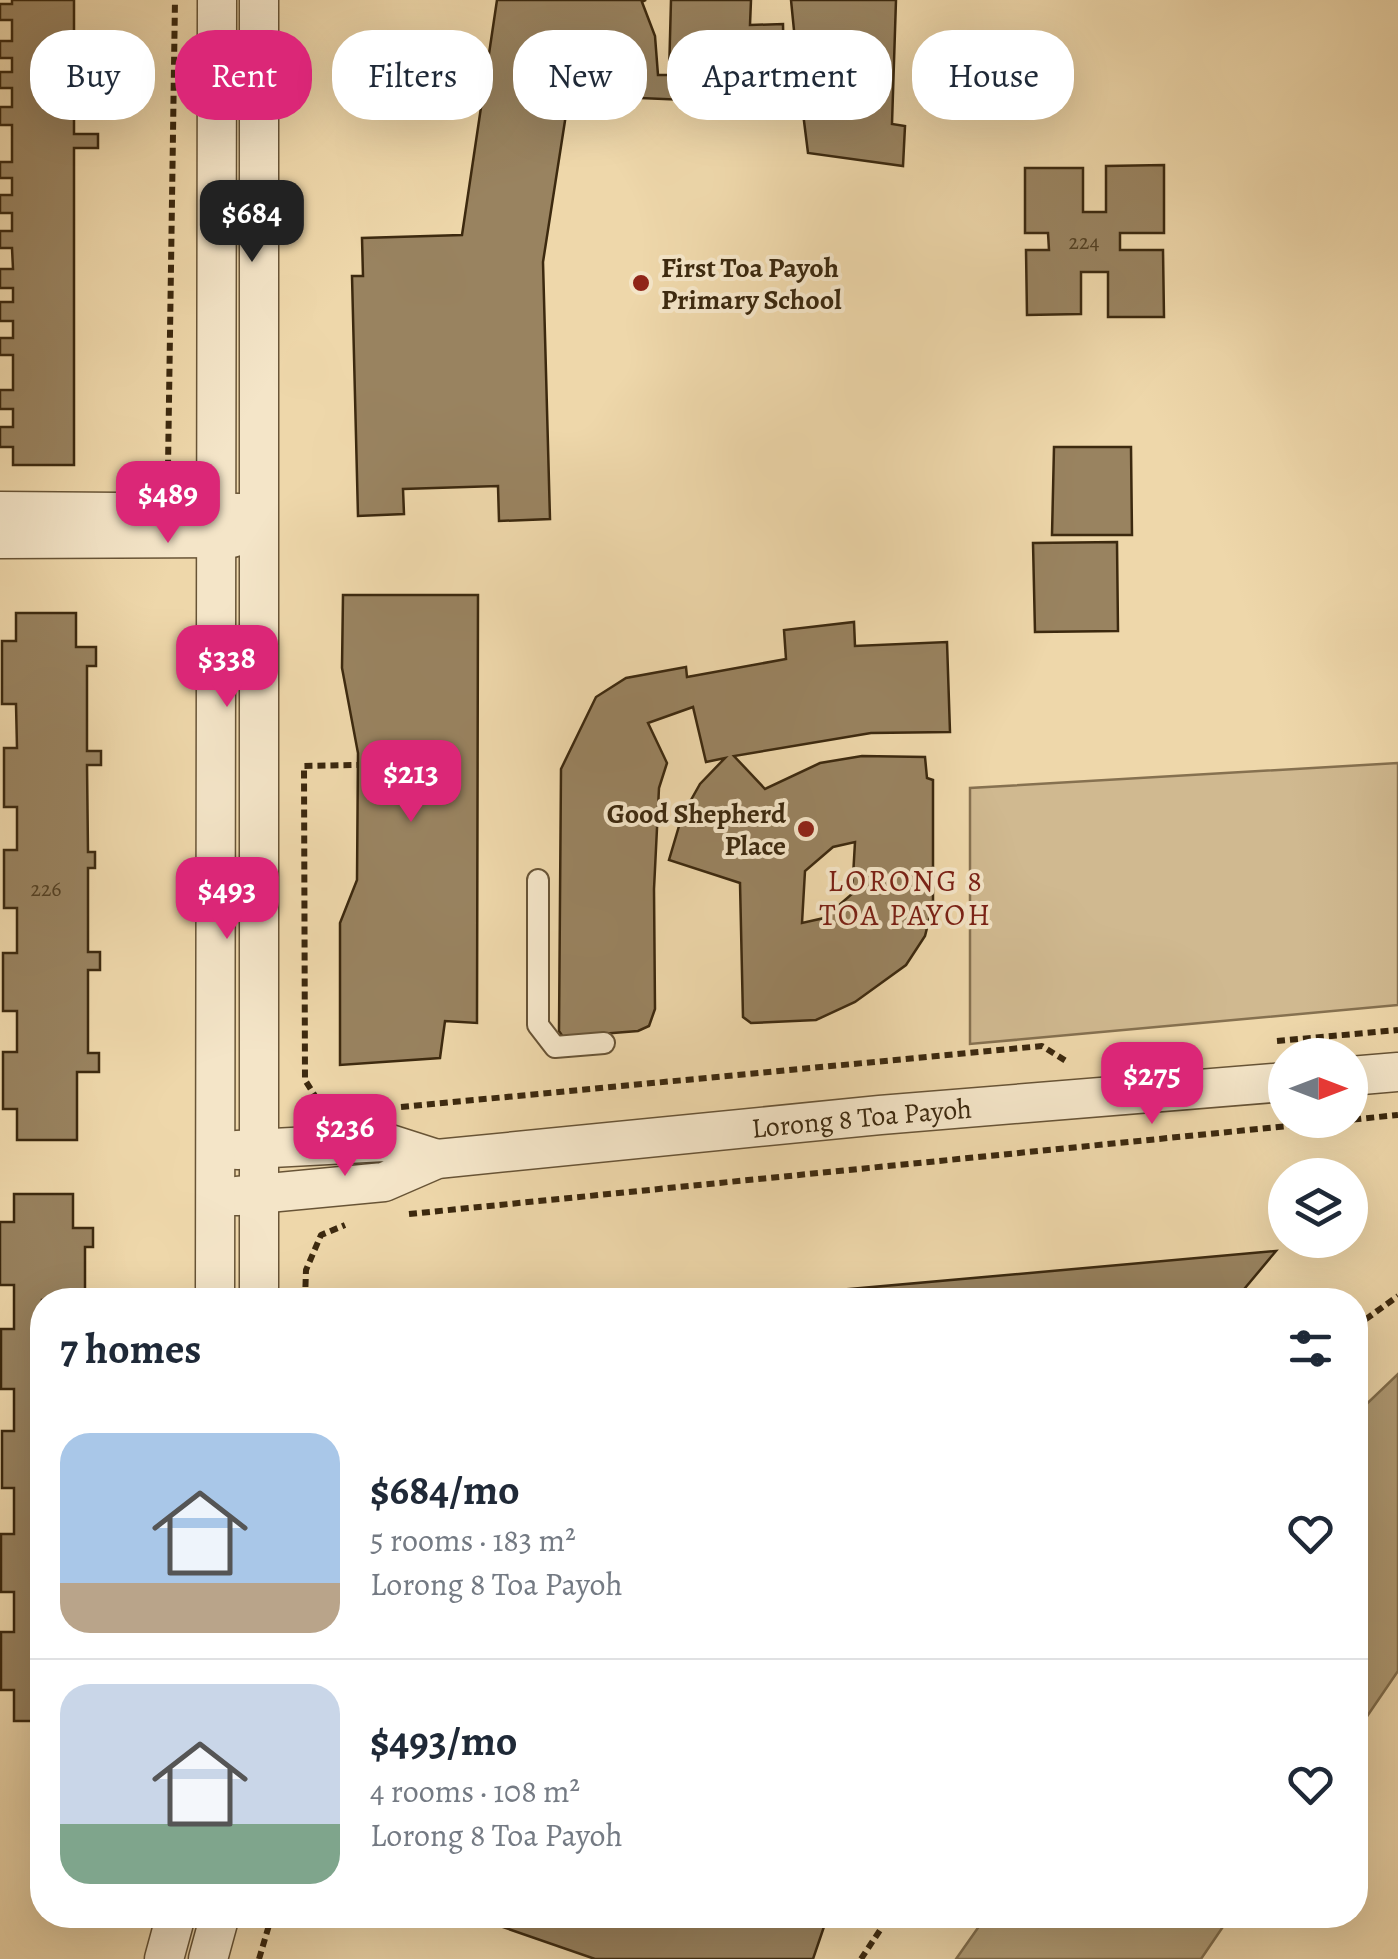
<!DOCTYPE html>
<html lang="en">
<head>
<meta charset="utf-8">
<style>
  :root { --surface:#fff; --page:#f2f2f3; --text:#1f2937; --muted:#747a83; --line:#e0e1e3; --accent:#db2777 }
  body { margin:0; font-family:Alegreya,serif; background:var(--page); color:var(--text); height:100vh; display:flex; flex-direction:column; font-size:38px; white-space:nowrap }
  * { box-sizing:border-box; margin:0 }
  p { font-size:32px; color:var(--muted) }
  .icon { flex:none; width:55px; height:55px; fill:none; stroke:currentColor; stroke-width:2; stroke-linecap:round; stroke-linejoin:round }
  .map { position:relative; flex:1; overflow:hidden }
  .drawer { position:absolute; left:30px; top:1288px; width:1338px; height:640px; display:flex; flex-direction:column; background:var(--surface); border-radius:40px; box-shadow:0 10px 40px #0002 }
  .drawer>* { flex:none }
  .banner { position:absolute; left:30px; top:30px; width:1340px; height:90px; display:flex; gap:20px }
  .needle { width:65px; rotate:90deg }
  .buttons { position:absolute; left:1268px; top:1038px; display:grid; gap:20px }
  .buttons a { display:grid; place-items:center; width:100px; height:100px; border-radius:50%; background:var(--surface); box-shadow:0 10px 40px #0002; font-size:50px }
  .price { position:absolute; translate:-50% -85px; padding:0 22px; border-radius:20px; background:var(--accent); color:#fff; font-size:32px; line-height:65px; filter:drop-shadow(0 2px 5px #0008) }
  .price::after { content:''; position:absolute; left:50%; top:60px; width:30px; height:22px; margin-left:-15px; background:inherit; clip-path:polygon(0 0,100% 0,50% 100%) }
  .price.active { background:#222; color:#fff }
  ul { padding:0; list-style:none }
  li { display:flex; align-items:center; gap:30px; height:250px; padding:0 30px }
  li+li { border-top:2px solid var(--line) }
  li span { display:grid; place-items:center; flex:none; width:280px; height:200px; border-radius:30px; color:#555 }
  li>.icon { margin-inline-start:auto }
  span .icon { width:120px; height:120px; fill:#fffc; stroke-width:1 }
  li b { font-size:42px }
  h2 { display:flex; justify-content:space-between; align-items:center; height:120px; padding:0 30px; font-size:42px }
  .tag { padding:0 35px; border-radius:40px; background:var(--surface); box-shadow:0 10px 40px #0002; font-size:35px; line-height:90px }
  .tag.active { background:var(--accent); color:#fff }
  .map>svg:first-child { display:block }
  .green { fill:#d0b990; stroke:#867150; stroke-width:2.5 }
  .water { fill:#b19c75; stroke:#826e4c; stroke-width:2.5 }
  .building { fill:#998360; stroke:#3c290f; stroke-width:2.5; fill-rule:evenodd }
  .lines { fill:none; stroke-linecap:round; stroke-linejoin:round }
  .service-casing { stroke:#685436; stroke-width:24 }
  .minor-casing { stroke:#685436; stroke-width:41 }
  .path { stroke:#3c290f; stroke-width:6; stroke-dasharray:8 5; stroke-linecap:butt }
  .service { stroke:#f4e5c8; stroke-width:20 }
  .minor { stroke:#f4e5c8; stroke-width:38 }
  .poi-dot { fill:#8f2418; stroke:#f4e5c8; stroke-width:4 }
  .labels { text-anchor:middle; stroke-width:8; stroke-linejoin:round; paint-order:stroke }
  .number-label { font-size:22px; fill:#534023 }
  .poi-label { font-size:28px; font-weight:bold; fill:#3c290f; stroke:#f4e5c8; text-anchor:start }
  .street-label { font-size:28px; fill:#3c290f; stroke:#f4e5c8 }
  .neighbourhood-label { font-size:30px; letter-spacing:2.5px; fill:#7a1f14; stroke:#f4e5c8 }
</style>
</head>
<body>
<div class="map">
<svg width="1398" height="1959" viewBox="0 0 1398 1959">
  <rect width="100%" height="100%" fill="#eed7aa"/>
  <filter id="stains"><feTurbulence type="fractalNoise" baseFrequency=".002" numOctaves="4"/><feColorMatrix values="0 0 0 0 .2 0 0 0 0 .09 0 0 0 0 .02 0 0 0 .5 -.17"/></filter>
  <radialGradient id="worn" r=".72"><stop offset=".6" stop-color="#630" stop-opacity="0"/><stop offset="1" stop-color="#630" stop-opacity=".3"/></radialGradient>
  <!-- green -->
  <polygon class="green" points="1398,763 1398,1005 970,1044 970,788"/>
  <!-- water -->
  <g class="water">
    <polygon points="1398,1374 1398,1671 1355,1734 1355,1415"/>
    <polygon points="987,1915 1231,1915 1201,1959 956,1959"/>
  </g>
  <!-- building -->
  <g class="building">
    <polygon points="12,0 74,0 74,134 98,134 98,148 74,148 74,465 13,465 13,447 0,447 0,427 13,427 13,409 0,409 0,390 13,390 13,355 0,355 0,338 13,338 13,321 0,321 0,302 13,302 13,288 0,288 0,269 13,269 12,248 0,248 0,231 12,231 12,213 0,213 0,195 12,195 12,178 0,178 0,162 12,162 12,125 0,125 0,107 12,107 12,88 0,88 0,72 12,72 12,58 0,58 0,41 12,41 12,20 0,20 0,4 12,4"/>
    <polygon points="497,0 646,0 642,2 655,36 658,75 669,75 671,0 751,0 750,25 783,24 784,80 799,81 791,0 896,0 892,124 905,126 903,166 808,153 802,105 569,95 543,262 550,519 499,521 498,486 403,489 404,514 358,516 352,276 363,276 362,238 462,235"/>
    <polygon points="1164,165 1164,233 1120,233 1120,250 1163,250 1164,317 1108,317 1108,272 1081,272 1081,314 1027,315 1026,250 1049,250 1048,233 1025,233 1025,168 1083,168 1083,212 1106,212 1106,166"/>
    <polygon points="1054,447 1131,447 1132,535 1052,535"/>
    <polygon points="1117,542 1118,631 1035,632 1033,543"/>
    <polygon points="343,595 478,595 477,1023 445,1021 440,1058 340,1065 340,923 357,880 358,753 342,668"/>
    <polygon points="16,613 76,613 76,647 96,647 96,666 87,666 87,751 101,751 101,765 87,765 88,852 95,852 95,868 88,868 88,952 100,952 100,970 88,970 88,1053 99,1053 99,1072 77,1072 77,1140 17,1140 17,1109 3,1109 3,1052 17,1052 17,1011 3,1011 3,953 17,953 17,908 4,908 4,850 17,850 17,807 4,807 4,748 17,748 16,704 2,704 2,641 16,641"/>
    <path d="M854 622 855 646 947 642 950 732 871 733 734 756 765 789 820 763 862 756 925 757 927 778 933 780V904L925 936 906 965 855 1002 816 1020 751 1023 743 1017 740 883 669 860 682 816 700 784 725 758 706 762 693 707 648 723 667 763 659 788 654 889 655 1009 649 1026 638 1031 563 1037 559 1031 561 769 596 697 626 678 686 667 687 677 786 659 784 630ZM855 842 852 894 824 918 802 923 805 871 833 847Z"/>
    <polygon points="14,1194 73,1194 73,1228 93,1228 93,1247 85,1247 85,1300 42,1300 42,1721 14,1721 14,1690 1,1690 1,1632 14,1632 14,1592 1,1592 1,1534 14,1534 14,1488 2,1488 2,1431 14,1431 14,1389 1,1389 1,1329 14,1329 14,1285 0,1285 0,1222 14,1222"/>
    <polygon points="1276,1251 1235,1300 727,1300"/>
    <polygon points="468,1915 828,1915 813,1959 595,1959"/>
  </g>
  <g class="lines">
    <defs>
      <polyline id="service" points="538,880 538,1025 555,1047 604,1043"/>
      <g id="minor">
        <polyline points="0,511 242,513"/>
        <polyline points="0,539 232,538"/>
        <polyline points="1350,1076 1398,1072"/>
        <polyline points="237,1150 384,1142 437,1159"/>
        <path id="s1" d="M237 1196 384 1182 437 1159 880 1115 1285 1082"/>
        <polyline points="215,1300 217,0"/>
        <polyline points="259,1300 259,0"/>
        <polyline points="164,1959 176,1915"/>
        <polyline points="208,1959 220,1915"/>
      </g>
    </defs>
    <!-- service casing -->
    <use href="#service" class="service-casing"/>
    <!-- minor casing -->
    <use href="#minor" class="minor-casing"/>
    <!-- path -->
    <g class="path">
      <polyline points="142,473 168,467 175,0"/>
      <polyline points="1277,1041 1398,1030"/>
      <polyline points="328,1106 320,1104 305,1080 304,766 358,765"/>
      <polyline points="401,1107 1042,1046 1066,1061"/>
      <polyline points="409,1214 1398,1115"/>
      <polyline points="305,1300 306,1270 321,1235 345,1225"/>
      <polyline points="1355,1327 1398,1296"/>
      <polyline points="259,1959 272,1915"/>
      <polyline points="861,1959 890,1915"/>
    </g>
    <!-- service -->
    <use href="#service" class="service"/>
    <!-- minor -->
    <use href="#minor" class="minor"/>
  </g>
  <!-- markers -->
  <g class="poi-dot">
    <circle cx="641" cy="283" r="10"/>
    <circle cx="806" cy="829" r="10"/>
  </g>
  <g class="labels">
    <!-- number labels -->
    <g class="number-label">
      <text x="1084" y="249">224</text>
      <text x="46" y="896">226</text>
    </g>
    <!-- poi labels -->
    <g class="poi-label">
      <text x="661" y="277">First Toa Payoh<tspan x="661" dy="32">Primary School</tspan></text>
      <text x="786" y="823" text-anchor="end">Good Shepherd<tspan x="786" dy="32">Place</tspan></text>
    </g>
    <!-- street labels -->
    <g class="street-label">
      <text dy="10" stroke="none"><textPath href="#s1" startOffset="632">Lorong 8 Toa Payoh</textPath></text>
    </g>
    <!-- neighbourhood labels -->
    <g class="neighbourhood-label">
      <text x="906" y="891">LORONG 8<tspan x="906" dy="34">TOA PAYOH</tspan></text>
    </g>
  </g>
  <rect width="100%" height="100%" filter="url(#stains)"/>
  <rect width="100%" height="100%" fill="url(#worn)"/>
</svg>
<div class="buttons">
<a><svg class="needle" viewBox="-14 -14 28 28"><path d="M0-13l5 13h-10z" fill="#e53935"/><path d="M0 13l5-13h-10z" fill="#747a83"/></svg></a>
<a><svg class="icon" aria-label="layers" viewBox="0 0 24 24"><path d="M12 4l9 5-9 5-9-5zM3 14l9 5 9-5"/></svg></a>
</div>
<b class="price active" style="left:252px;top:265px">$684</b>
<b class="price" style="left:168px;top:546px">$489</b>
<b class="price" style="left:227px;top:710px">$338</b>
<b class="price" style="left:411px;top:825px">$213</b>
<b class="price" style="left:227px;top:942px">$493</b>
<b class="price" style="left:1152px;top:1127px">$275</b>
<b class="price" style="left:345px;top:1179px">$236</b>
<div class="banner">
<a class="tag">Buy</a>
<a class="tag active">Rent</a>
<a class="tag">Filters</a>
<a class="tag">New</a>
<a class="tag">Apartment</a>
<a class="tag">House</a>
</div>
<section class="drawer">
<h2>7 homes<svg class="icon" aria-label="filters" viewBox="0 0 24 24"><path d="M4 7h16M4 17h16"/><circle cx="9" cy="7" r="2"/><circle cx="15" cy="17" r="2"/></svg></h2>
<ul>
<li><span style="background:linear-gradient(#a9c7e8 75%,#b9a48a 0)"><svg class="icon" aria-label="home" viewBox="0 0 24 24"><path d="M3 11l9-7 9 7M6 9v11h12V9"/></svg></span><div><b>$684/mo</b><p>5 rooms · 183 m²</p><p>Lorong 8 Toa Payoh</p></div><svg class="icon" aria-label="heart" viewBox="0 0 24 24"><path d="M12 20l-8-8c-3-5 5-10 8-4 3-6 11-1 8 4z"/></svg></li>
<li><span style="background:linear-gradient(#c9d6e8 70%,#7fa58c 0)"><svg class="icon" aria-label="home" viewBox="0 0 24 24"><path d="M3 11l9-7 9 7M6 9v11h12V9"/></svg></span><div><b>$493/mo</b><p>4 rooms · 108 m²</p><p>Lorong 8 Toa Payoh</p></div><svg class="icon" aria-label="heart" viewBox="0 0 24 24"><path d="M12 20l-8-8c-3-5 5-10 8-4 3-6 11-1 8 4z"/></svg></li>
</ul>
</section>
</div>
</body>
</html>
